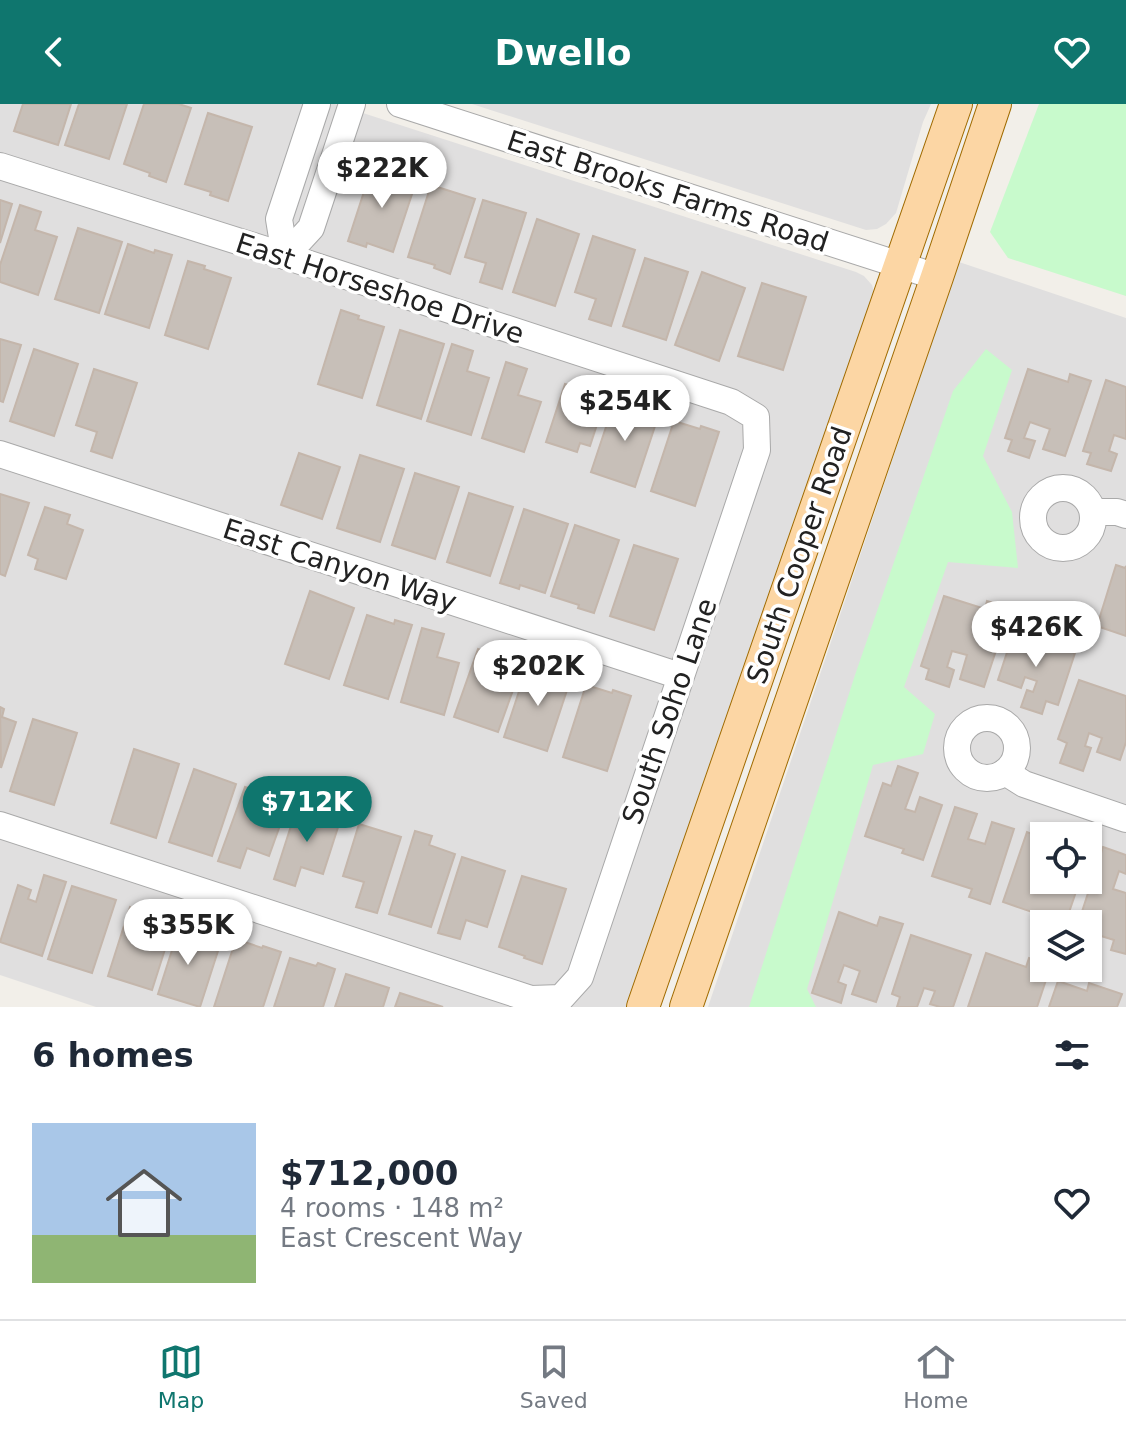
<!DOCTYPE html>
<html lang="en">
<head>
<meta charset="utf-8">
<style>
  :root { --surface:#fff; --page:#f2f2f3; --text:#1f2937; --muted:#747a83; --line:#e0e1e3; --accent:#0f766e }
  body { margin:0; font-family:"DejaVu Sans",sans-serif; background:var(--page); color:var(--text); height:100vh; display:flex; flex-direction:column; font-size:30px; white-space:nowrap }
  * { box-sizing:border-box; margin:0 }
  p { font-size:26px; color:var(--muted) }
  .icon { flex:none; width:44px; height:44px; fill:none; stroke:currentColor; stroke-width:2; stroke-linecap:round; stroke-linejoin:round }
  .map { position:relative; height:903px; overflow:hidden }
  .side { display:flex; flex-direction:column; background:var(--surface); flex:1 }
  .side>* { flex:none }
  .tools { position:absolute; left:1030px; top:718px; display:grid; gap:16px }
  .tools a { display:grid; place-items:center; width:72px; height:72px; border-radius:0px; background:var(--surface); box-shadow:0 2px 6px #0004; font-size:40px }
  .price { position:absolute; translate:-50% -68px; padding:0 18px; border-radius:28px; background:#fff; color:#222; font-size:26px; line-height:52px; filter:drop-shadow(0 2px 4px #0008) }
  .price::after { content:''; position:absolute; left:50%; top:48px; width:24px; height:18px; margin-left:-12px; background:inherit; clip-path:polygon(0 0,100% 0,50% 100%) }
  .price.on { background:var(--accent); color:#fff }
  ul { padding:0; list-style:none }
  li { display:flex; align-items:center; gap:24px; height:200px; padding:0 32px }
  li span { display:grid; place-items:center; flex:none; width:224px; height:160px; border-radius:0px; color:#555 }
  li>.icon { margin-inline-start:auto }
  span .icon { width:96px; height:96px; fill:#fffc; stroke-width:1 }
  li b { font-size:34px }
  h2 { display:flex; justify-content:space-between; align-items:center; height:96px; padding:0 32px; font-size:34px }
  header { display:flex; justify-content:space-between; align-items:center; height:104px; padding:0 32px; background:var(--accent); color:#fff; font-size:36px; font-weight:800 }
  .dock { display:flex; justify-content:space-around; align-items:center; height:112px; border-top:2px solid var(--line); background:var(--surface); font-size:22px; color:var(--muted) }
  .dock a { display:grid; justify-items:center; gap:4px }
  .dock .on { color:var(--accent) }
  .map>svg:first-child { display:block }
  .residential { fill:#e0dfdf; fill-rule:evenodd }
  .park { fill:#c8facc }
  .building { fill:#c7bfb8; stroke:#c4b6ab; stroke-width:2 }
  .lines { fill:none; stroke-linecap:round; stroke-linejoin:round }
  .minor-casing { stroke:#a9a9a9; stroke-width:28 }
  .major-casing { stroke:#a06b00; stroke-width:34 }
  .minor { stroke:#fff; stroke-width:26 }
  .major { stroke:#fcd6a4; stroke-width:32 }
  .labels { text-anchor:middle; stroke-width:7; stroke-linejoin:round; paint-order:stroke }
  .street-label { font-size:28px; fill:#222; stroke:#fff }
</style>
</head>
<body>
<header><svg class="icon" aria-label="back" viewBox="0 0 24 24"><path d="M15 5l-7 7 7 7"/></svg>Dwello<svg class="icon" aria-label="heart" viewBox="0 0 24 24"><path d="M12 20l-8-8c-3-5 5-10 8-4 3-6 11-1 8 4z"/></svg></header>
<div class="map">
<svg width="1126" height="903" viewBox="0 0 1126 903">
  <rect width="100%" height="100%" fill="#f2efe9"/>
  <!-- residential -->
  <g class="residential">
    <polygon points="0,0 335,0 856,168 864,172 872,181 875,192 630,903 96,903 0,871"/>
    <polygon points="472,0 931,0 923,18 896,109 886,120 877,125 866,126"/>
    <path d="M959 158 1126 214V903H708ZM1044 732H1088V776H1044ZM1044 820H1088V864H1044Z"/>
  </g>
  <!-- park -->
  <g class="park">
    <polygon points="1039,0 1126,0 1126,192 1008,154 990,128"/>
    <polygon points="986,245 1012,266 983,352 1012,408 1018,464 948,458 904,583 935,610 923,650 873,661 807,885 816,903 749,903 855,571 953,287"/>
  </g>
  <!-- building -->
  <g class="building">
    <polygon points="23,0 71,0 58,41 14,27"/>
    <polygon points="79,0 127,0 109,55 65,41"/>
    <polygon points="144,0 179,0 191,4 166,78 149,72 150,69 124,60"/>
    <polygon points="208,9 252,23 228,97 210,91 211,88 185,80"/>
    <polygon points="372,63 416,78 393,148 367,139 366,143 348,137"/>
    <polygon points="431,81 475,95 450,170 434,164 435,161 408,153"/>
    <polygon points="0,96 12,100 0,139"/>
    <polygon points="483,96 526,109 502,185 480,178 486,159 465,153"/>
    <polygon points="20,101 41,108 35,126 57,133 38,191 0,178 0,161"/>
    <polygon points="537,115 579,130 555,202 513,188"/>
    <polygon points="78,124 122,138 99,209 55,195"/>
    <polygon points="593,132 635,146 611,222 589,215 596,195 575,188"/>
    <polygon points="128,140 154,149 155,146 172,151 149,224 105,210"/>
    <polygon points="645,154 688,168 666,236 623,222"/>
    <polygon points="188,157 205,162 204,165 231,174 208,245 165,231"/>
    <polygon points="702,168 745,184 719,257 675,241"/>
    <polygon points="762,179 806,193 783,266 738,252"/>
    <polygon points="341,206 359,212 358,215 384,223 362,294 318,280"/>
    <polygon points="400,226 444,240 421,315 377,301"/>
    <polygon points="0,235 21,241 3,298 0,297"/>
    <polygon points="452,240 473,247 467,267 489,274 471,331 427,317"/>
    <polygon points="34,245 78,260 54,332 10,317"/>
    <polygon points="506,258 527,265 518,291 541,298 524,348 482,334"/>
    <polygon points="94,265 137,279 112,354 91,347 97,328 76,321"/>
    <polygon points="1028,265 1068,278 1070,270 1091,277 1065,352 1043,345 1050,325 1030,318 1024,334 1035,337 1029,354 1008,347 1012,336 1005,334"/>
    <polygon points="1106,276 1126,283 1126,335 1114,331 1109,347 1117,350 1111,367 1087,360 1091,349 1083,347"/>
    <polygon points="565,280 606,293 590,342 580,339 577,348 546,338"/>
    <polygon points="615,296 659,310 635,383 591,368"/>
    <polygon points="674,317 700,325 701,322 719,328 695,402 651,387"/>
    <polygon points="299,349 340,363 322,415 281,401"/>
    <polygon points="360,351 404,365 380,438 337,424"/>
    <polygon points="415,369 459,383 435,455 392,441"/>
    <polygon points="469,389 513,403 490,472 447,458"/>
    <polygon points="0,390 29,399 5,472 0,470"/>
    <polygon points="45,403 70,411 67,420 83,426 66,475 35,465 38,455 28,451"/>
    <polygon points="524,405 568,420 545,489 520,481 519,485 500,479"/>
    <polygon points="575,421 619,436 594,509 578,504 579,501 551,492"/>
    <polygon points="634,441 678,455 654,526 610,512"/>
    <polygon points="1116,461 1125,464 1126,462 1126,532 1097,522"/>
    <polygon points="310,487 354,504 329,575 285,560"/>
    <polygon points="944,492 985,505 987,497 1010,504 984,583 960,575 967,551 952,547 947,563 954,566 949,583 926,575 929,565 921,562"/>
    <polygon points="367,511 394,520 395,516 412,521 388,595 344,581"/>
    <polygon points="1016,521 1037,528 1034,536 1075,549 1058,601 1046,597 1042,610 1021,603 1027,586 1033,588 1037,577 1025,573 1021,584 998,576"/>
    <polygon points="422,524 444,530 437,553 459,559 444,611 401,598"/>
    <polygon points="478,545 522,561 498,628 454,613"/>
    <polygon points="528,560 571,574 547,647 504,633"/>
    <polygon points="1079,576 1126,592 1126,638 1120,656 1097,648 1102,634 1089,629 1085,642 1091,644 1083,667 1060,659 1067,639 1058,635"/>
    <polygon points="586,581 612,589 613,586 631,592 607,667 563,653"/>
    <polygon points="0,603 4,605 2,613 16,618 1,664"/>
    <polygon points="33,615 77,629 54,701 10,687"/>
    <polygon points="134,645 179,660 156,734 111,719"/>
    <polygon points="898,662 918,669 905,705 915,708 920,693 942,701 923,756 902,749 904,745 865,732 883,679 891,682"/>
    <polygon points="194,665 236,680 212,752 169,738"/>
    <polygon points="245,683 288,699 269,752 247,744 240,764 218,757"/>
    <polygon points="298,700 341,714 323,770 301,763 295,782 274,775"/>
    <polygon points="955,703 977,710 968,735 985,740 992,718 1014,725 990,800 969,793 972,785 932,772"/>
    <polygon points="359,720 401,733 377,809 356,803 364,778 343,772"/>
    <polygon points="1038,720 1061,728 1060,732 1044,732 1044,752 1041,760 1044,761 1044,776 1080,776 1065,820 1041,820 1044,812 1003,798 1027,728 1034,731"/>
    <polygon points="415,727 432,732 429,741 455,750 431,823 389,810"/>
    <polygon points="1103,743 1126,751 1126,770 1119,767 1113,785 1126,789 1126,850 1111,846 1114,836 1088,828 1088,820 1078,820"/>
    <polygon points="462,753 505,767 487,823 466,816 460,835 438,829"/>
    <polygon points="44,771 66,778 42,852 0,838 18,781 31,786 28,795 36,798"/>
    <polygon points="522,772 566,785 542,860 524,854 525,852 499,843"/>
    <polygon points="72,782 116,796 92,869 48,855"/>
    <polygon points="130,803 174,817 152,886 108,872"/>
    <polygon points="839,808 877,822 880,813 903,820 876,898 852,890 860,867 844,861 838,878 846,881 841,899 812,889"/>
    <polygon points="182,815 203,822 197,840 218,847 200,903 158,890"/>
    <polygon points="911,831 971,851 953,903 940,903 930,900 935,887 924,884 917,903 897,903 900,893 892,890"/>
    <polygon points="236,835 262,844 263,842 281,848 263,903 214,903"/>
    <polygon points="986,849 1026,863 1029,854 1044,859 1044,864 1050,864 1037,903 968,903"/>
    <polygon points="290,854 316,862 318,859 335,865 323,903 274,903"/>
    <polygon points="346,870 389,884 383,903 335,903"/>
    <polygon points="1058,877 1087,887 1089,879 1122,890 1117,903 1049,903"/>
    <polygon points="400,889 443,903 395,903"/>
  </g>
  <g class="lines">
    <defs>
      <g id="minor">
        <polyline points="400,0 937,173"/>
        <polyline points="0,62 285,152 731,298 756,313 757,346 580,873 561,894 531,895 0,721"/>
        <polyline points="285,152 311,124 352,0"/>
        <polyline points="285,152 279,115 317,0"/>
        <polyline points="0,350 680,572"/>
        <circle cx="1063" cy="414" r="30"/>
        <polyline points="1093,408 1117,408 1126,411"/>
        <circle cx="987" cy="644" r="30"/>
        <polyline points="1005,668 1024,680 1126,715"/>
      </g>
      <g id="major">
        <polyline points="643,903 956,0"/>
        <polyline points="686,903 937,173 995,0"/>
      </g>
    </defs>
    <!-- minor casing -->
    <use href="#minor" class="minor-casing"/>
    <!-- major casing -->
    <use href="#major" class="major-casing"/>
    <!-- minor -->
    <use href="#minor" class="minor"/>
    <!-- major -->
    <use href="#major" class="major"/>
  </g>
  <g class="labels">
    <!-- street labels -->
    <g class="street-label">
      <text transform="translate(668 87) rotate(18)" y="10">East Brooks Farms Road</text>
      <text transform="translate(380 184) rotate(18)" y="10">East Horseshoe Drive</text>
      <text transform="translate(799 451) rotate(-71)" y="10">South Cooper Road</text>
      <text transform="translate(340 461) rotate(18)" y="10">East Canyon Way</text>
      <text transform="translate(669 607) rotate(-71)" y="10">South Soho Lane</text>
    </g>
  </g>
</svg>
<div class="tools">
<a><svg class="icon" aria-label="locate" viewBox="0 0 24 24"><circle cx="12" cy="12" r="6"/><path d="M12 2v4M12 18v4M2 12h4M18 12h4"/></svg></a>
<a><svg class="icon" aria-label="layers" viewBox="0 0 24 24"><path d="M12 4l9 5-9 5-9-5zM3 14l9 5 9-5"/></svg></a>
</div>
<b class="price" style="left:382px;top:106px">$222K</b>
<b class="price" style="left:625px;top:339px">$254K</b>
<b class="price" style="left:1036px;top:565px">$426K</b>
<b class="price" style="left:538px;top:604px">$202K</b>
<b class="price on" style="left:307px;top:740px">$712K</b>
<b class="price" style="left:188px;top:863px">$355K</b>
</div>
<section class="side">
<h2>6 homes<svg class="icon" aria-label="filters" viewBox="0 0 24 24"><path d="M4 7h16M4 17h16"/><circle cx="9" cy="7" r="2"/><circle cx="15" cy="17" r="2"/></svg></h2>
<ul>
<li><span style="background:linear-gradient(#a9c7e8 70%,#8fb573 0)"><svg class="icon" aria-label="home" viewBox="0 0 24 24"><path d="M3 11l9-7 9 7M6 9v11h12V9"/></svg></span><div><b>$712,000</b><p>4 rooms · 148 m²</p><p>East Crescent Way</p></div><svg class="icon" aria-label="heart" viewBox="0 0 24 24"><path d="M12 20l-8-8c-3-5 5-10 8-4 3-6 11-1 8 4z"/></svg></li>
</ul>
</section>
<nav class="dock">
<a class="on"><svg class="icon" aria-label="map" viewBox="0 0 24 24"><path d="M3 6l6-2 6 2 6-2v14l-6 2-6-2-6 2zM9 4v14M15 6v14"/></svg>Map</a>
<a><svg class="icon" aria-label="saved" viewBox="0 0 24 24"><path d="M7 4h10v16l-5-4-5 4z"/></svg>Saved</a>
<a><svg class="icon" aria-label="home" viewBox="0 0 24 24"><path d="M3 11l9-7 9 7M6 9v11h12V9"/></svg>Home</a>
</nav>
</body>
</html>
